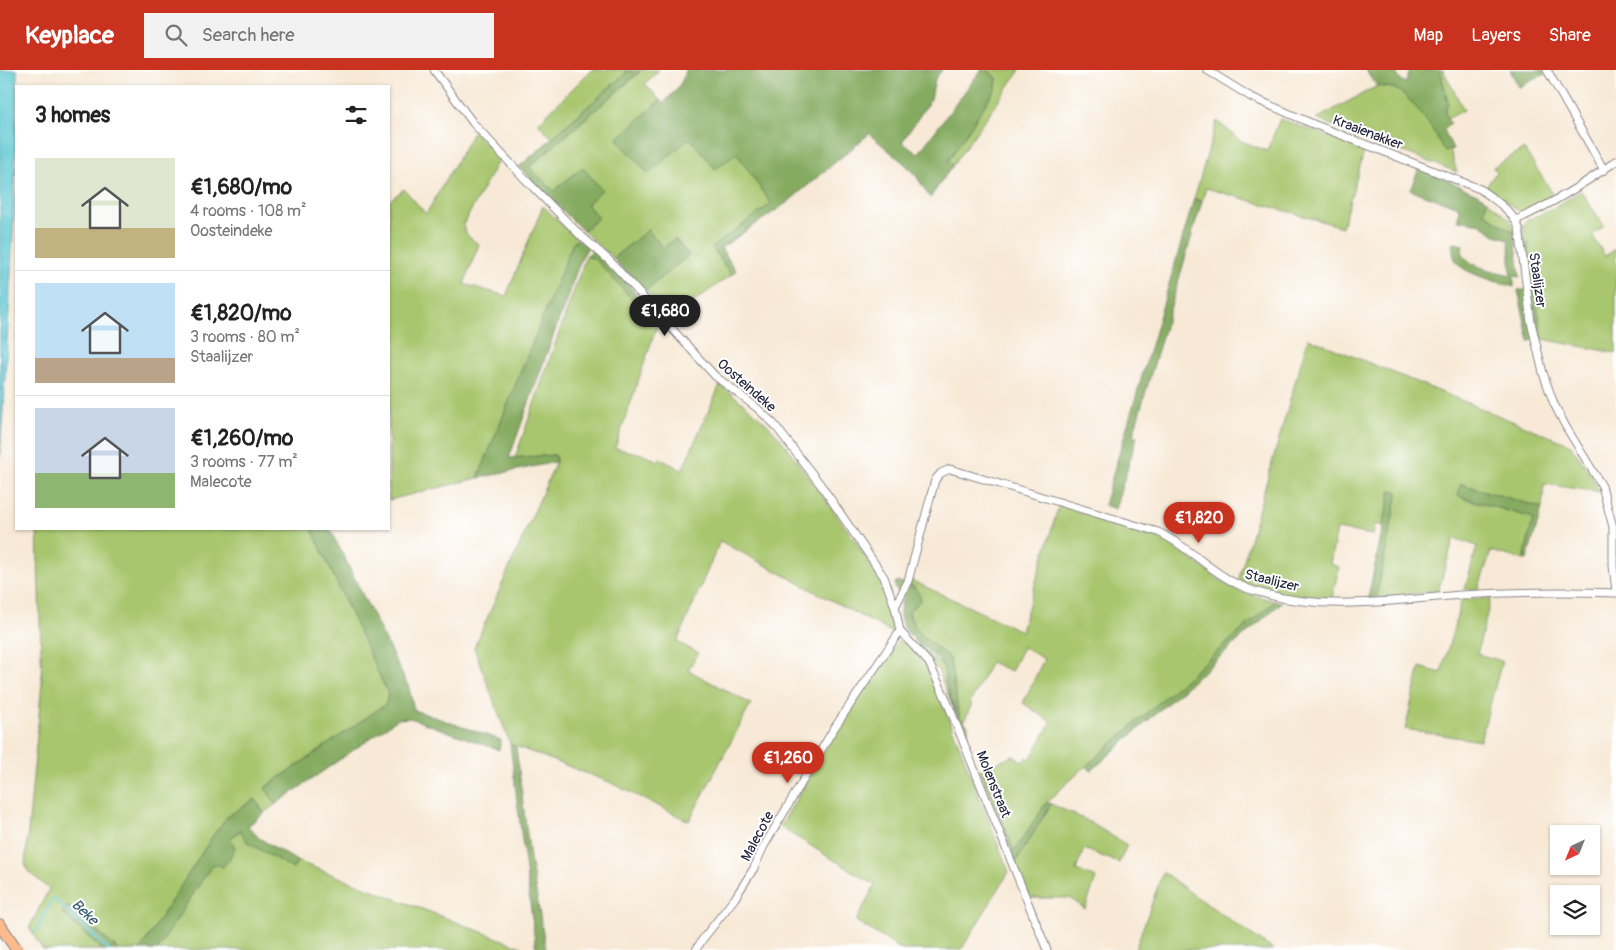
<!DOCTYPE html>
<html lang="en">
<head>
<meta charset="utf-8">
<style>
  :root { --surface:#fff; --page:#f2f2f2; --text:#222; --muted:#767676; --line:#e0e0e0; --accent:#c8321e }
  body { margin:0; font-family:Pangolin,sans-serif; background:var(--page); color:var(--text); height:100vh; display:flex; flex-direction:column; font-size:19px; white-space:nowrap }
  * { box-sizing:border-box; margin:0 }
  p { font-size:16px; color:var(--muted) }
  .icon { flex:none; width:28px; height:28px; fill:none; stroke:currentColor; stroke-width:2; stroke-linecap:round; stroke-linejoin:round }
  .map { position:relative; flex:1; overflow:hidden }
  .details { position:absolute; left:15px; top:15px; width:375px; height:445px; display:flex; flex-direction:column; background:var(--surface); border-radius:0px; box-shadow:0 1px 4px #0004 }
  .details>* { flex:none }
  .needle { width:32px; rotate:223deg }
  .buttons { position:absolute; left:1550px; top:755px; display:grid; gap:10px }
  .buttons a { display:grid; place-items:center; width:50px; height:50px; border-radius:0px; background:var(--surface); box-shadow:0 1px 4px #0004; font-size:25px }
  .price { position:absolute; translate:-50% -42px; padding:0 11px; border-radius:18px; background:var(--accent); color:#fff; font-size:16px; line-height:32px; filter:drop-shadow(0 1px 2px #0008) }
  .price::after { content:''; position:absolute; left:50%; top:30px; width:15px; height:11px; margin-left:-8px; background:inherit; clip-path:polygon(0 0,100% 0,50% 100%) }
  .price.active { background:#222; color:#fff }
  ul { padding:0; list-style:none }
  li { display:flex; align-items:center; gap:15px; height:125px; padding:0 20px }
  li+li { border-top:1px solid var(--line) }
  li span { display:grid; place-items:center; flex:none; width:140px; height:100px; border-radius:0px; color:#555 }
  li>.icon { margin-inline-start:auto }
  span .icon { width:60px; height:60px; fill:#fffc; stroke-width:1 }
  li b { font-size:21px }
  h2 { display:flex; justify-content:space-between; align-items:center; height:60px; padding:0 20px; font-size:21px }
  header { display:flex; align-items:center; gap:30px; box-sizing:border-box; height:70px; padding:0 25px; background:var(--accent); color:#fff }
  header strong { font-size:24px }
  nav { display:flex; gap:28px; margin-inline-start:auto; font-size:18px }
  .search { width:350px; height:45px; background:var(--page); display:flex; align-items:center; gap:12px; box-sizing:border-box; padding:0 18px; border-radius:0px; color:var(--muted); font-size:19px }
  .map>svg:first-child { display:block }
  .green { fill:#a7c66d; stroke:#647454 }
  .forest { fill:#85ab60; stroke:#54664e }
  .water { fill:#5ac7d1; stroke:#3e7486 }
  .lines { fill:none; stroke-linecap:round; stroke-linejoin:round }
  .stream { stroke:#5ac7d1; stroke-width:2 }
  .minor-casing { stroke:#8c8688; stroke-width:9 }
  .primary-casing { stroke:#8c8688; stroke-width:13 }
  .minor { stroke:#fff; stroke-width:7 }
  .primary { stroke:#fbbb8c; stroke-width:11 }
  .labels { text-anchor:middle; stroke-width:4; stroke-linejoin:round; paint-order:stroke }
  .street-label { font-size:14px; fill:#22223b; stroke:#fff }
  .water-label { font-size:15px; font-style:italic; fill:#365c70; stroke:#fff }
</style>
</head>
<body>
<header>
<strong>Keyplace</strong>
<div class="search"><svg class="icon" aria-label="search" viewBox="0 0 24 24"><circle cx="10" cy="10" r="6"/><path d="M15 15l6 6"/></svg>Search here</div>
<nav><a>Map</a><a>Layers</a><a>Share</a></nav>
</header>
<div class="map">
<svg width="1616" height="880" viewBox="0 0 1616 880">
  <rect width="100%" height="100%" fill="#fff"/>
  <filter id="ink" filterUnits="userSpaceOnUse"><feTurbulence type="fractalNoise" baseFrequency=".02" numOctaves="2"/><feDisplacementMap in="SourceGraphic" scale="10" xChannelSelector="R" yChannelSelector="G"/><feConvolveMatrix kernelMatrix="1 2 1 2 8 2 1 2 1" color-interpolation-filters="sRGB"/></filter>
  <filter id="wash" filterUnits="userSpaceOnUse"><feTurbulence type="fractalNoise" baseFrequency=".0096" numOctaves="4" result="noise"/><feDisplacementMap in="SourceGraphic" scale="20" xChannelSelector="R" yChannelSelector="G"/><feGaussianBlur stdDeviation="1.12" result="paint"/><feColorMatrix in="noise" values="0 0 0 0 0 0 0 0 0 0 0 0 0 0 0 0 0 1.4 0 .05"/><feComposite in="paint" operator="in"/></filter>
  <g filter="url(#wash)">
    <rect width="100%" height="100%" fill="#f7e9d6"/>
    <!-- green -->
    <g class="green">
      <polygon points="591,0 625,0 627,2 552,68 538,53"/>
      <polygon points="639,0 659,0 645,14 660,30 658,32 690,68 737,83 771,134 713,177 731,205 671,248 646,220 689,185 675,169 663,178 648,160 613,188 583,161 598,148 587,134 582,97 554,121 528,98 640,2"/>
      <polygon points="987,0 1020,0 953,95 948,91 996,18 997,8"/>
      <path d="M1438 0H1443L1464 40 1447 49C1444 43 1444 39 1448 33L1441 3Z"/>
      <path d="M1377 16C1382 17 1388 17 1393 18 1412 25 1436 64 1445 82L1450 80 1457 102 1316 49Z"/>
      <polygon points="1280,49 1365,79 1342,157 1206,118 1202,131 1194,129 1217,51 1241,71 1267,81"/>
      <path d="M474 61 499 89 463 155C465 165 471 169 479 174L464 214 506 226 543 136 577 169 572 175 478 408 389 430V131L404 119 426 144Z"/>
      <polygon points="1524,79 1555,127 1529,140 1520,142 1486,117 1496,102 1493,97"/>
      <polygon points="1581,121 1604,156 1592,165 1605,186 1616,179 1616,283 1542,269 1528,173 1524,172 1523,156 1527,150 1552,139"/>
      <polygon points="1487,130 1510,150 1515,163 1496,151 1484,142"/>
      <path d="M586 186 593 188 600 194 657 256 615 378 646 385 658 391 660 388 682 400 720 315C742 332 763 348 781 369L854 469 880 509 890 541 892 553 891 562 720 471 677 572 698 583 688 600 751 634 689 751 609 712 510 674 474 578 556 392 555 385 515 388Z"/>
      <path d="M1308 268 1571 375 1591 405 1600 422 1544 414 1542 438 1461 414 1463 428 1533 448 1524 490 1491 481 1478 520 1465 519 1477 476 1454 468 1438 521 1376 528 1398 422 1391 420 1383 456 1375 454 1373 465 1337 459 1330 494 1339 497 1332 529C1300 530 1268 522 1238 511Z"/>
      <path d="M1059 435 1167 471 1217 508 1238 521 1275 531 1086 696 1047 732 1014 782 984 703 981 704 979 700 1013 686 1024 692 1026 687 1030 689 1051 652 1023 633 1044 589 1023 577 1011 601 991 592 970 633 972 634 964 651 962 650 959 645 950 591 947 586C932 573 912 562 909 541L913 536 918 533 914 516H910L911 510 1021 561Z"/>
      <polygon points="37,459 312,459 388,624 386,634 266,717 276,734 264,743 255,729 228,746 214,764 140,880 118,880 68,836 62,843 103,880 43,880 29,858 49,819 28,801 25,794 42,612"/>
      <polygon points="1491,528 1477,584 1502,591 1480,671 1405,659 1420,597 1441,603 1462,529"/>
      <polygon points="913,569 944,598 947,617 955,643 938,600"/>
      <polygon points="898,571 903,571 924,594 937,619 1009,802 961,880 902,880 856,851 875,815 780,757 835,663"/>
      <polygon points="1051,734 1086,750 1127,775 1119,793 1084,779 1076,800 1096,808 1085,839 1070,828 1029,828 1015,793"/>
      <polygon points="241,760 293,799 297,791 529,880 157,880 212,795 216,794 230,769"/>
      <polygon points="1163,802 1191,823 1274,880 1135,880"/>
    </g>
    <!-- forest -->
    <g class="forest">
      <polygon points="625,0 640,1 529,97 554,121 582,97 602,120 587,134 598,148 583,161 519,97 627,2"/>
      <path d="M686 0H942L935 9 931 29 902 72 918 84 981 0H987L997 8 996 18 948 91 953 95 930 128 917 107 906 95 869 64 788 132 721 178 736 201 731 205 712 177 771 134 737 84 715 99 690 68 648 104 617 69 660 30 664 33C673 23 683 14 686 0Z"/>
      <path d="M1366 0H1395L1400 10 1406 13 1410 0H1438L1441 3 1448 33C1442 41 1446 46 1450 54L1444 60 1453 79 1445 82C1436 64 1412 25 1393 18 1388 17 1382 17 1377 16Z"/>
      <polygon points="1510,0 1543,0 1545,4 1519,17"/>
      <path d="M1419 98 1477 124 1487 130 1484 142 1496 151 1515 163 1520 207 1514 206V217C1499 212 1468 205 1458 194 1453 188 1453 181 1452 174L1455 173 1463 175 1462 181C1467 198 1496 201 1511 205L1509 171 1505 168 1495 165 1481 154 1458 150 1459 137 1410 120Z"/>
      <polygon points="1194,129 1202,131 1133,365 1137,367 1115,439 1104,435"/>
      <polygon points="648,160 663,178 675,169 689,185 643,222 613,188"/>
      <polygon points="577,169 588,177 581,189 509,388 555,385 556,392 478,408 572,175"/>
      <polygon points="1524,172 1528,173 1542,269 1529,271 1518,220 1529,220"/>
      <polygon points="592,181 594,181 610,194 659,250 657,256 600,194 593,188 586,186"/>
      <polygon points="1461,414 1542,438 1527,490 1524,490 1533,448 1458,426"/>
      <polygon points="1391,420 1398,422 1376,528 1368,528"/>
      <polygon points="312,459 330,459 409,618 414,640 501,670 499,680 410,648 398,649 276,734 265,718 386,634 388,624"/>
      <path d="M897 511C909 515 918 516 921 530L909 541C912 562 932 573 947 586L950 591 959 645 962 650 968 655V667L966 668C959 651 952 635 947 617 945 611 946 601 942 595 924 569 888 566 904 524 897 522 895 521 895 513Z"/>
      <polygon points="1275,531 1282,532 1091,701 1086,696"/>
      <polygon points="510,674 516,677 530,788 546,880 536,880"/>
      <polygon points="984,703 1014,781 1047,732 1051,734 1015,793 981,704"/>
      <polygon points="255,729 264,743 248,756 259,768 297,791 293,799 247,772 240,760 230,769 235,777 230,788 223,797 216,794 212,795 157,880 140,880 214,764 228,746"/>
      <polygon points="68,835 118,880 103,880 62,843"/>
    </g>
    <!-- water -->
    <path class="water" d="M0 0H17C17 128 8 259 0 388Z"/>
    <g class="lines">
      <!-- stream -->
      <polyline class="stream" points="35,863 53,828 109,880"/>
    </g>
  </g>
  <g filter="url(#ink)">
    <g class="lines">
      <defs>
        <g id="minor">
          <polyline points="434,0 473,53 525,109 579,164 611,192 715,306 757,338 774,354 823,418 884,507 895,537 900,561 929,593 946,629 1047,880"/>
          <path d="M1207 0 1251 27 1313 54 1480 119C1495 130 1512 140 1519 158L1531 252 1543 303 1554 334 1566 357 1602 416 1613 457V496L1616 521"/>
          <polyline points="1547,0 1604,100"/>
          <path d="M1516 150C1552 134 1584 114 1616 91"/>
          <path d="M895 537 908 511 935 410 941 403 950 399 1158 462C1187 475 1208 500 1237 514 1243 517 1251 520 1258 522 1323 542 1395 530 1461 525 1513 522 1564 521 1616 523"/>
          <polyline points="696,880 702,870 735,828 754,798 764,776 833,660 900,561"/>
        </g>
        <polyline id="primary" points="0,855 17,880"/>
      </defs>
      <!-- minor casing -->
      <use href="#minor" class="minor-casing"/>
      <!-- primary casing -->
      <use href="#primary" class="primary-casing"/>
      <!-- minor -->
      <use href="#minor" class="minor"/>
      <!-- primary -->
      <use href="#primary" class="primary"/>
    </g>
  </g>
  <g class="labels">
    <!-- street labels -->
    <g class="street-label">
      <text transform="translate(1368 62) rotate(21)" y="5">Kraaienakker</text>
      <text transform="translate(1538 210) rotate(82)" y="5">Staalijzer</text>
      <text transform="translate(747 315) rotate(41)" y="5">Oosteindeke</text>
      <text transform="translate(1272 510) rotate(14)" y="5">Staalijzer</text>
      <text transform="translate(994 714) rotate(68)" y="5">Molenstraat</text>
      <text transform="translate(757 766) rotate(-62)" y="5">Malecote</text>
    </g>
    <!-- water labels -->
    <g class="water-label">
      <text transform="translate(85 842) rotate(43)" y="5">Beke</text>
    </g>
  </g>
</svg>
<div class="buttons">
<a><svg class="needle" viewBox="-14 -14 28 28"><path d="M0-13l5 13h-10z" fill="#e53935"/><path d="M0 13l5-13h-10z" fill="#767676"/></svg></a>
<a><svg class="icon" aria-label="layers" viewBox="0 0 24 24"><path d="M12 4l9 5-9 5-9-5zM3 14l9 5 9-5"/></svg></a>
</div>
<b class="price active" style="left:665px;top:267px">€1,680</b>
<b class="price" style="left:1199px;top:474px">€1,820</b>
<b class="price" style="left:788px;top:714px">€1,260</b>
<section class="details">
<h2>3 homes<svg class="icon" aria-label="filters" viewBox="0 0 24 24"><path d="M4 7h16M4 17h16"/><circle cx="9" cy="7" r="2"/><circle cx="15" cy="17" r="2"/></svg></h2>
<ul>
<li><span style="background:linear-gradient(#dfe7d0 70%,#c2b280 0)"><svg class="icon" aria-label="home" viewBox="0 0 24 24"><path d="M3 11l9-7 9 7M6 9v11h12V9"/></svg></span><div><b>€1,680/mo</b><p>4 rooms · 108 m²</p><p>Oosteindeke</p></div></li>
<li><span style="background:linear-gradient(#bfe0f5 75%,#b9a48a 0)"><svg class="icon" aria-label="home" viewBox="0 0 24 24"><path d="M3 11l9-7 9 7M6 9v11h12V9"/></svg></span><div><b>€1,820/mo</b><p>3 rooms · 80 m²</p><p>Staalijzer</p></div></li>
<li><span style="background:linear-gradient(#c9d6e8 65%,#8fb573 0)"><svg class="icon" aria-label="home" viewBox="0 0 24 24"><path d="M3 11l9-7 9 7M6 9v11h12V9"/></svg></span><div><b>€1,260/mo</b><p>3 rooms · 77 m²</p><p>Malecote</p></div></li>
</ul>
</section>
</div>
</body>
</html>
